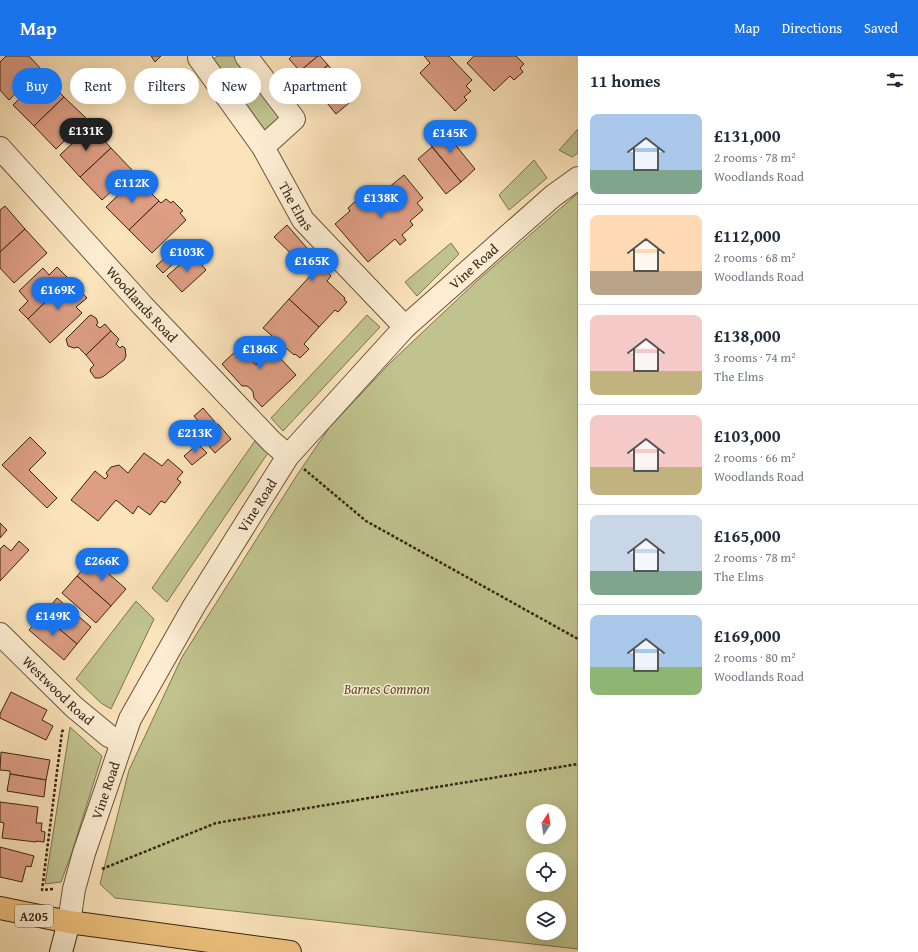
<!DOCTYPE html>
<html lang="en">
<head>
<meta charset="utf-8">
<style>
  :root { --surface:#fff; --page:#f6f6f7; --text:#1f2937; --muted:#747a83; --line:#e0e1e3; --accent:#1a73e8 }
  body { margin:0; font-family:"Gentium Book Plus",serif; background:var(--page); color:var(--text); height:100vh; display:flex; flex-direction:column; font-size:15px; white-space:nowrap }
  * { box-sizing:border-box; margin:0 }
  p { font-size:13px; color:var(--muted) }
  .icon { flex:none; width:22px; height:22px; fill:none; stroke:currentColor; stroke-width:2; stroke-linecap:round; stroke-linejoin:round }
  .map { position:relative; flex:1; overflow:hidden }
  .side { display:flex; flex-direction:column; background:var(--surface); width:340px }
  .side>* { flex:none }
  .top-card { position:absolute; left:12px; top:12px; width:380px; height:36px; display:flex; gap:8px }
  .needle { width:26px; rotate:12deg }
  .fabs { position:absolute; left:526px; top:748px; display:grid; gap:8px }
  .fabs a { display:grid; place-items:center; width:40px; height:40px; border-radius:50%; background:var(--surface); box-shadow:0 4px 16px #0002; font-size:20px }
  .price { position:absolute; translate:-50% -34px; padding:0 9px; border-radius:14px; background:var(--accent); color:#fff; font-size:13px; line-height:26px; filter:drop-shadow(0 1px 2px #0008) }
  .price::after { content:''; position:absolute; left:50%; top:24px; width:12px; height:9px; margin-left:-6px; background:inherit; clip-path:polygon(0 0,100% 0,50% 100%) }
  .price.active { background:#222; color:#fff }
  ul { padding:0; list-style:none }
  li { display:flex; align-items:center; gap:12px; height:100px; padding:0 12px }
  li+li { border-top:1px solid var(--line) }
  li span { display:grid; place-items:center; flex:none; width:112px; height:80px; border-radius:8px; color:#555 }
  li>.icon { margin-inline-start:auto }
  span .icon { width:48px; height:48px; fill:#fffc; stroke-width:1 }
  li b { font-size:17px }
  h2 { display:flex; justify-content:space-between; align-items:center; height:48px; padding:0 12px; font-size:17px }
  .chip { padding:0 14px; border-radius:18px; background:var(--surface); box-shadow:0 4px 16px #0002; font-size:14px; line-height:36px }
  .chip.active { background:var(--accent); color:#fff }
  header { display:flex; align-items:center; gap:24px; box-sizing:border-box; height:56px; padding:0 20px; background:var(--accent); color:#fff }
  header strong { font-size:19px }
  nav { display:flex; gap:22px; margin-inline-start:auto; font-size:14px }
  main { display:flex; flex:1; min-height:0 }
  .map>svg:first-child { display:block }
  .green { fill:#c0c38e; stroke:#7c7451; fill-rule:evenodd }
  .building { fill:#dd9e84; stroke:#382414 }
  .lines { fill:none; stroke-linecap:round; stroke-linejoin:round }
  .street-casing { stroke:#69543e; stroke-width:24 }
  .secondary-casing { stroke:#382414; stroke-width:24 }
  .highway-casing { stroke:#382414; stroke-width:24 }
  .path { stroke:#382414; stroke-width:2.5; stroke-dasharray:3 2; stroke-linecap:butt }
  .street { stroke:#fcedd2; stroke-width:22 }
  .secondary { stroke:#fcedd2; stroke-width:22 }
  .highway { stroke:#eec27d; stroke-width:22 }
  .labels { text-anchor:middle; stroke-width:3; stroke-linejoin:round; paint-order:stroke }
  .shield { fill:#fcedd2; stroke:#73604d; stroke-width:1 }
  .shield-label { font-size:13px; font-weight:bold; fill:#382414 }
  .street-label { font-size:14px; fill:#382414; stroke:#fcedd2 }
  .park-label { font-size:14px; font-style:italic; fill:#5a4c32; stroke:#fcedd2 }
</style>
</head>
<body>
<header>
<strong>Map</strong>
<nav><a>Map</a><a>Directions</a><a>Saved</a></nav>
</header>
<main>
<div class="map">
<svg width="578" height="896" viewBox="0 0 578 896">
  <rect width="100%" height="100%" fill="#fbe3ba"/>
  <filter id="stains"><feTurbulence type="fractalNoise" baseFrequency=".005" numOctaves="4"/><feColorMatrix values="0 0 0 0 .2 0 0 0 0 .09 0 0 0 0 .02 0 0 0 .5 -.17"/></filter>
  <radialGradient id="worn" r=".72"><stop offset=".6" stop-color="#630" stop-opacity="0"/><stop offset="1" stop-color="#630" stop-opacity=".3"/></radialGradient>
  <!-- green -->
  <g class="green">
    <polygon points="217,0 234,0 283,61 263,77 211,6"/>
    <polygon points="578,73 578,97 572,101 559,94"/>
    <polygon points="534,104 547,122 509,154 499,139"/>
    <path d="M578 137V893L115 842 100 828 129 714 182 601 297 419 329 372 391 306 478 224ZM533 755H559V781H533ZM533 803H559V829H533ZM533 851H559V877H533Z"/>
    <polygon points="451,187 459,198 417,240 405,226"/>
    <polygon points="367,259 380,271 283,375 271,362"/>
    <polygon points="257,382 270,394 167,546 152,532"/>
    <polygon points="136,545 154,563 111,653 101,647 76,623"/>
    <polygon points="70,671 102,700 72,796 61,826 45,828"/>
  </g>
  <!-- building -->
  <g class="building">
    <polygon points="6,0 29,0 41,13 9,44 0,34 0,6"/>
    <polygon points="151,0 161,0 155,6"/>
    <polygon points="292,0 318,0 300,15 289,3"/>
    <polygon points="318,0 320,0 328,9 308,25 300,15"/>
    <polygon points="424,0 449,0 472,24 466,30 471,35 464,41 467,44 455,55 420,17 430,7"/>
    <polygon points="474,0 516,0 524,8 520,12 523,16 514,24 510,20 494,35 467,7"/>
    <polygon points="328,9 337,20 317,37 308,25"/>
    <polygon points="43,19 64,41 34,70 13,49"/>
    <polygon points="337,20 346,31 327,47 317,37"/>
    <polygon points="346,31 356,41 336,58 327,47"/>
    <polygon points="64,41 87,63 56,93 34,70"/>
    <polygon points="91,70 111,92 80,121 60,99"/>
    <polygon points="440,70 475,113 461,126 426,83"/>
    <polygon points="432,91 461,126 446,138 418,103"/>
    <polygon points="111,92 133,115 102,144 80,121"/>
    <polygon points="404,119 423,142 417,147 423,154 410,165 413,169 402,179 406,184 400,189 395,183 368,206 335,168 350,155 348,152 359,142 363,147 369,141 372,145"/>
    <polygon points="136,122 159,145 129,174 106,151"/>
    <polygon points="166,143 171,147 173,145 183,155 180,157 186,164 152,197 129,174 159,145 161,147"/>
    <polygon points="5,150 25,173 0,196 0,154"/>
    <polygon points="287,169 331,220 327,225 345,242 344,244 347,246 338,256 335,254 319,271 289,243 312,218 274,181"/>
    <polygon points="25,173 47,197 14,227 0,212 0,196"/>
    <polygon points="181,187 187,195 163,217 156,210"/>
    <polygon points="192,198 206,214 182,236 167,220"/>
    <polygon points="57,211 69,223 28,263 19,254 28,245 19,235 43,212 49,219"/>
    <polygon points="69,223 87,242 76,251 82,257 50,287 28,263"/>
    <polygon points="289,243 319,271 304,288 309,293 300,302 295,298 294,299 263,272"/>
    <polygon points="91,259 96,262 98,267 96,269 100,272 105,268 111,275 86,299 78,291 74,292 68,290 66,283 89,260"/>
    <polygon points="111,275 119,283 116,288 120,292 122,290 125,292 126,300 124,304 104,320 100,322 95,322 90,315 91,312 94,309 86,299"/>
    <polygon points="253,282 261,282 296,319 262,351 254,342 253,336 251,333 247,330 242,330 222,308 239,292 256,309 257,308 246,296 247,287"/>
    <polygon points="203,352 215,366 206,374 194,360"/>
    <polygon points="218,368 231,383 215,397 202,382"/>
    <polygon points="30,381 46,397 29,414 57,442 47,452 2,409"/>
    <polygon points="198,388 207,397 192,409 184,400"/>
    <polygon points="144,397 162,410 168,403 183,416 177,423 181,426 165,447 161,445 150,459 138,450 133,458 116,444 98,465 71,444 95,415 105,423 108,420 106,417 111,411 119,409 128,417"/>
    <polygon points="0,467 7,474 0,482"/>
    <polygon points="19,485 29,494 0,525 0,493 4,489 11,495"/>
    <polygon points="92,503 126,533 111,550 77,520"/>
    <polygon points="77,520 111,550 96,567 62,537"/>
    <polygon points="57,542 91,571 77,588 43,559"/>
    <polygon points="43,559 77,588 64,604 29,574"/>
    <polygon points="11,636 47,654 42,664 53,670 46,684 0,662 0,658"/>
    <polygon points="1,696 50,704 46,724 10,718 10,715 0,714"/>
    <polygon points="10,718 46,724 44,741 7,735"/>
    <polygon points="0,746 38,751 36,767 42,767 41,775 45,776 44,786 36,785 36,786 2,782 4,767 0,766"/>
    <polygon points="0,791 34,800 31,811 26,810 22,826 0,821"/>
  </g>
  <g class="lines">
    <defs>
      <g id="street">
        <path id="s1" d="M201 0 199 2 263 91 303 164 405 271"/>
        <polyline points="246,0 294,63 263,91"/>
        <path id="s2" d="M0 92 142 249 271 385 288 400"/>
        <path id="s3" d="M0 578 74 651 109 680 121 686"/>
        <path id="s4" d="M69 866 74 833 84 797 130 663 194 550 288 400 405 271 553 140 578 122"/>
      </g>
      <polyline id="secondary" points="61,896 69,866"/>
      <polyline id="highway" points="0,852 69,866 290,896"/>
    </defs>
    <!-- street casing -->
    <use href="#street" class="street-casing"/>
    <!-- secondary casing -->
    <use href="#secondary" class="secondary-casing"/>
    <!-- highway casing -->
    <use href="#highway" class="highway-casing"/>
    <!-- path -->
    <g class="path">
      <polyline points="304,413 366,465 578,583"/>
      <polyline points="102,813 216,767 578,708"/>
      <polyline points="53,833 42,834 62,676 64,672"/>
    </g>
    <!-- street -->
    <use href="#street" class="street"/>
    <!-- secondary -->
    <use href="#secondary" class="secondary"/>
    <!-- highway -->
    <use href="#highway" class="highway"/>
  </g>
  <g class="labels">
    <!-- shield labels -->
    <rect class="shield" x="15" y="849" width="38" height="22" rx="3"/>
    <g class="shield-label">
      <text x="34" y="865">A205</text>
    </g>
    <!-- street labels -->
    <g class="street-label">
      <text dy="5" stroke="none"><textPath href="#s1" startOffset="180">The Elms</textPath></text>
      <text dy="5" stroke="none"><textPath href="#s4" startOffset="785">Vine Road</textPath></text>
      <text dy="5" stroke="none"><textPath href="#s2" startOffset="211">Woodlands Road</textPath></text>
      <text dy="5" stroke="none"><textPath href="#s4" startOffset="461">Vine Road</textPath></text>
      <text dy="5" stroke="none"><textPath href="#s3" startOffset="81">Westwood Road</textPath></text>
      <text dy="5" stroke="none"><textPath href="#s4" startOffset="137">Vine Road</textPath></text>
    </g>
    <!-- park labels -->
    <g class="park-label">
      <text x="387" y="638">Barnes Common</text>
    </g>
  </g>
  <rect width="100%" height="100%" filter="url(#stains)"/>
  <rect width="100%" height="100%" fill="url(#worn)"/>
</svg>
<div class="fabs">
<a><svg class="needle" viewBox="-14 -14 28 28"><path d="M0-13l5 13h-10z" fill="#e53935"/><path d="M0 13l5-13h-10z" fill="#747a83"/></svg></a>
<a><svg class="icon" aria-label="locate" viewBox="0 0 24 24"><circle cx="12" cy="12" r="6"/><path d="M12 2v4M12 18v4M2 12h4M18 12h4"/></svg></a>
<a><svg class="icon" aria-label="layers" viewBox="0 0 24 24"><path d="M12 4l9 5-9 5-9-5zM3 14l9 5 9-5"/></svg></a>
</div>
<b class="price active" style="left:86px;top:96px">£131K</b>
<b class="price" style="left:450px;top:98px">£145K</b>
<b class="price" style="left:132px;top:148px">£112K</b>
<b class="price" style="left:381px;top:163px">£138K</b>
<b class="price" style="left:187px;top:217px">£103K</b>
<b class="price" style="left:312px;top:226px">£165K</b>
<b class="price" style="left:58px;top:255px">£169K</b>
<b class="price" style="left:260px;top:314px">£186K</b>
<b class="price" style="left:195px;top:398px">£213K</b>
<b class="price" style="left:102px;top:526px">£266K</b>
<b class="price" style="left:53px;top:581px">£149K</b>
<div class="top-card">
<a class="chip active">Buy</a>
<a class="chip">Rent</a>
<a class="chip">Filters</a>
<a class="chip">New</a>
<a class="chip">Apartment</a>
</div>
</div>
<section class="side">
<h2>11 homes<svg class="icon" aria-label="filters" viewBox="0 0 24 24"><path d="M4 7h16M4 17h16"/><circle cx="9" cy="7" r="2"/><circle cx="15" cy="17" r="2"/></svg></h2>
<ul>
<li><span style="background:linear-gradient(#a9c7e8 70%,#7fa58c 0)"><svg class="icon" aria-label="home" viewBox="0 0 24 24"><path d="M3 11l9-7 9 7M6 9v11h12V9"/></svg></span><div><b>£131,000</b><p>2 rooms · 78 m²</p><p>Woodlands Road</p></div></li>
<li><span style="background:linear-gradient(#ffd9b3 70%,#b9a48a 0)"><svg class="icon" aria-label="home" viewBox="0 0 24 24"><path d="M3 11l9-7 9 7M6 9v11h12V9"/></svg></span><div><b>£112,000</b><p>2 rooms · 68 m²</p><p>Woodlands Road</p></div></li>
<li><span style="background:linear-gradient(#f6c9c9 70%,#c2b280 0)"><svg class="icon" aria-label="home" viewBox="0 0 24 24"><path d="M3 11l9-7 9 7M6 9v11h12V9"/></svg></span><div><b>£138,000</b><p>3 rooms · 74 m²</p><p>The Elms</p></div></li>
<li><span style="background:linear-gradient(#f6c9c9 65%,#c2b280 0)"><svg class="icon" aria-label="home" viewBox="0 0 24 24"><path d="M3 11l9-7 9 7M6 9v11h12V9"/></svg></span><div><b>£103,000</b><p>2 rooms · 66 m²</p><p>Woodlands Road</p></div></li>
<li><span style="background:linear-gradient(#c9d6e8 70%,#7fa58c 0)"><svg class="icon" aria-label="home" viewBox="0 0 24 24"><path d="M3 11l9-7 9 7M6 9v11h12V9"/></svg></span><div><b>£165,000</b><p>2 rooms · 78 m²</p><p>The Elms</p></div></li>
<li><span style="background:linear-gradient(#a9c7e8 65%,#8fb573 0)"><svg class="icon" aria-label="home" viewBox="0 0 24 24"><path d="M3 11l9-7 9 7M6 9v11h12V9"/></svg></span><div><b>£169,000</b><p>2 rooms · 80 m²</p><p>Woodlands Road</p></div></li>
</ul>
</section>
</main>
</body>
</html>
